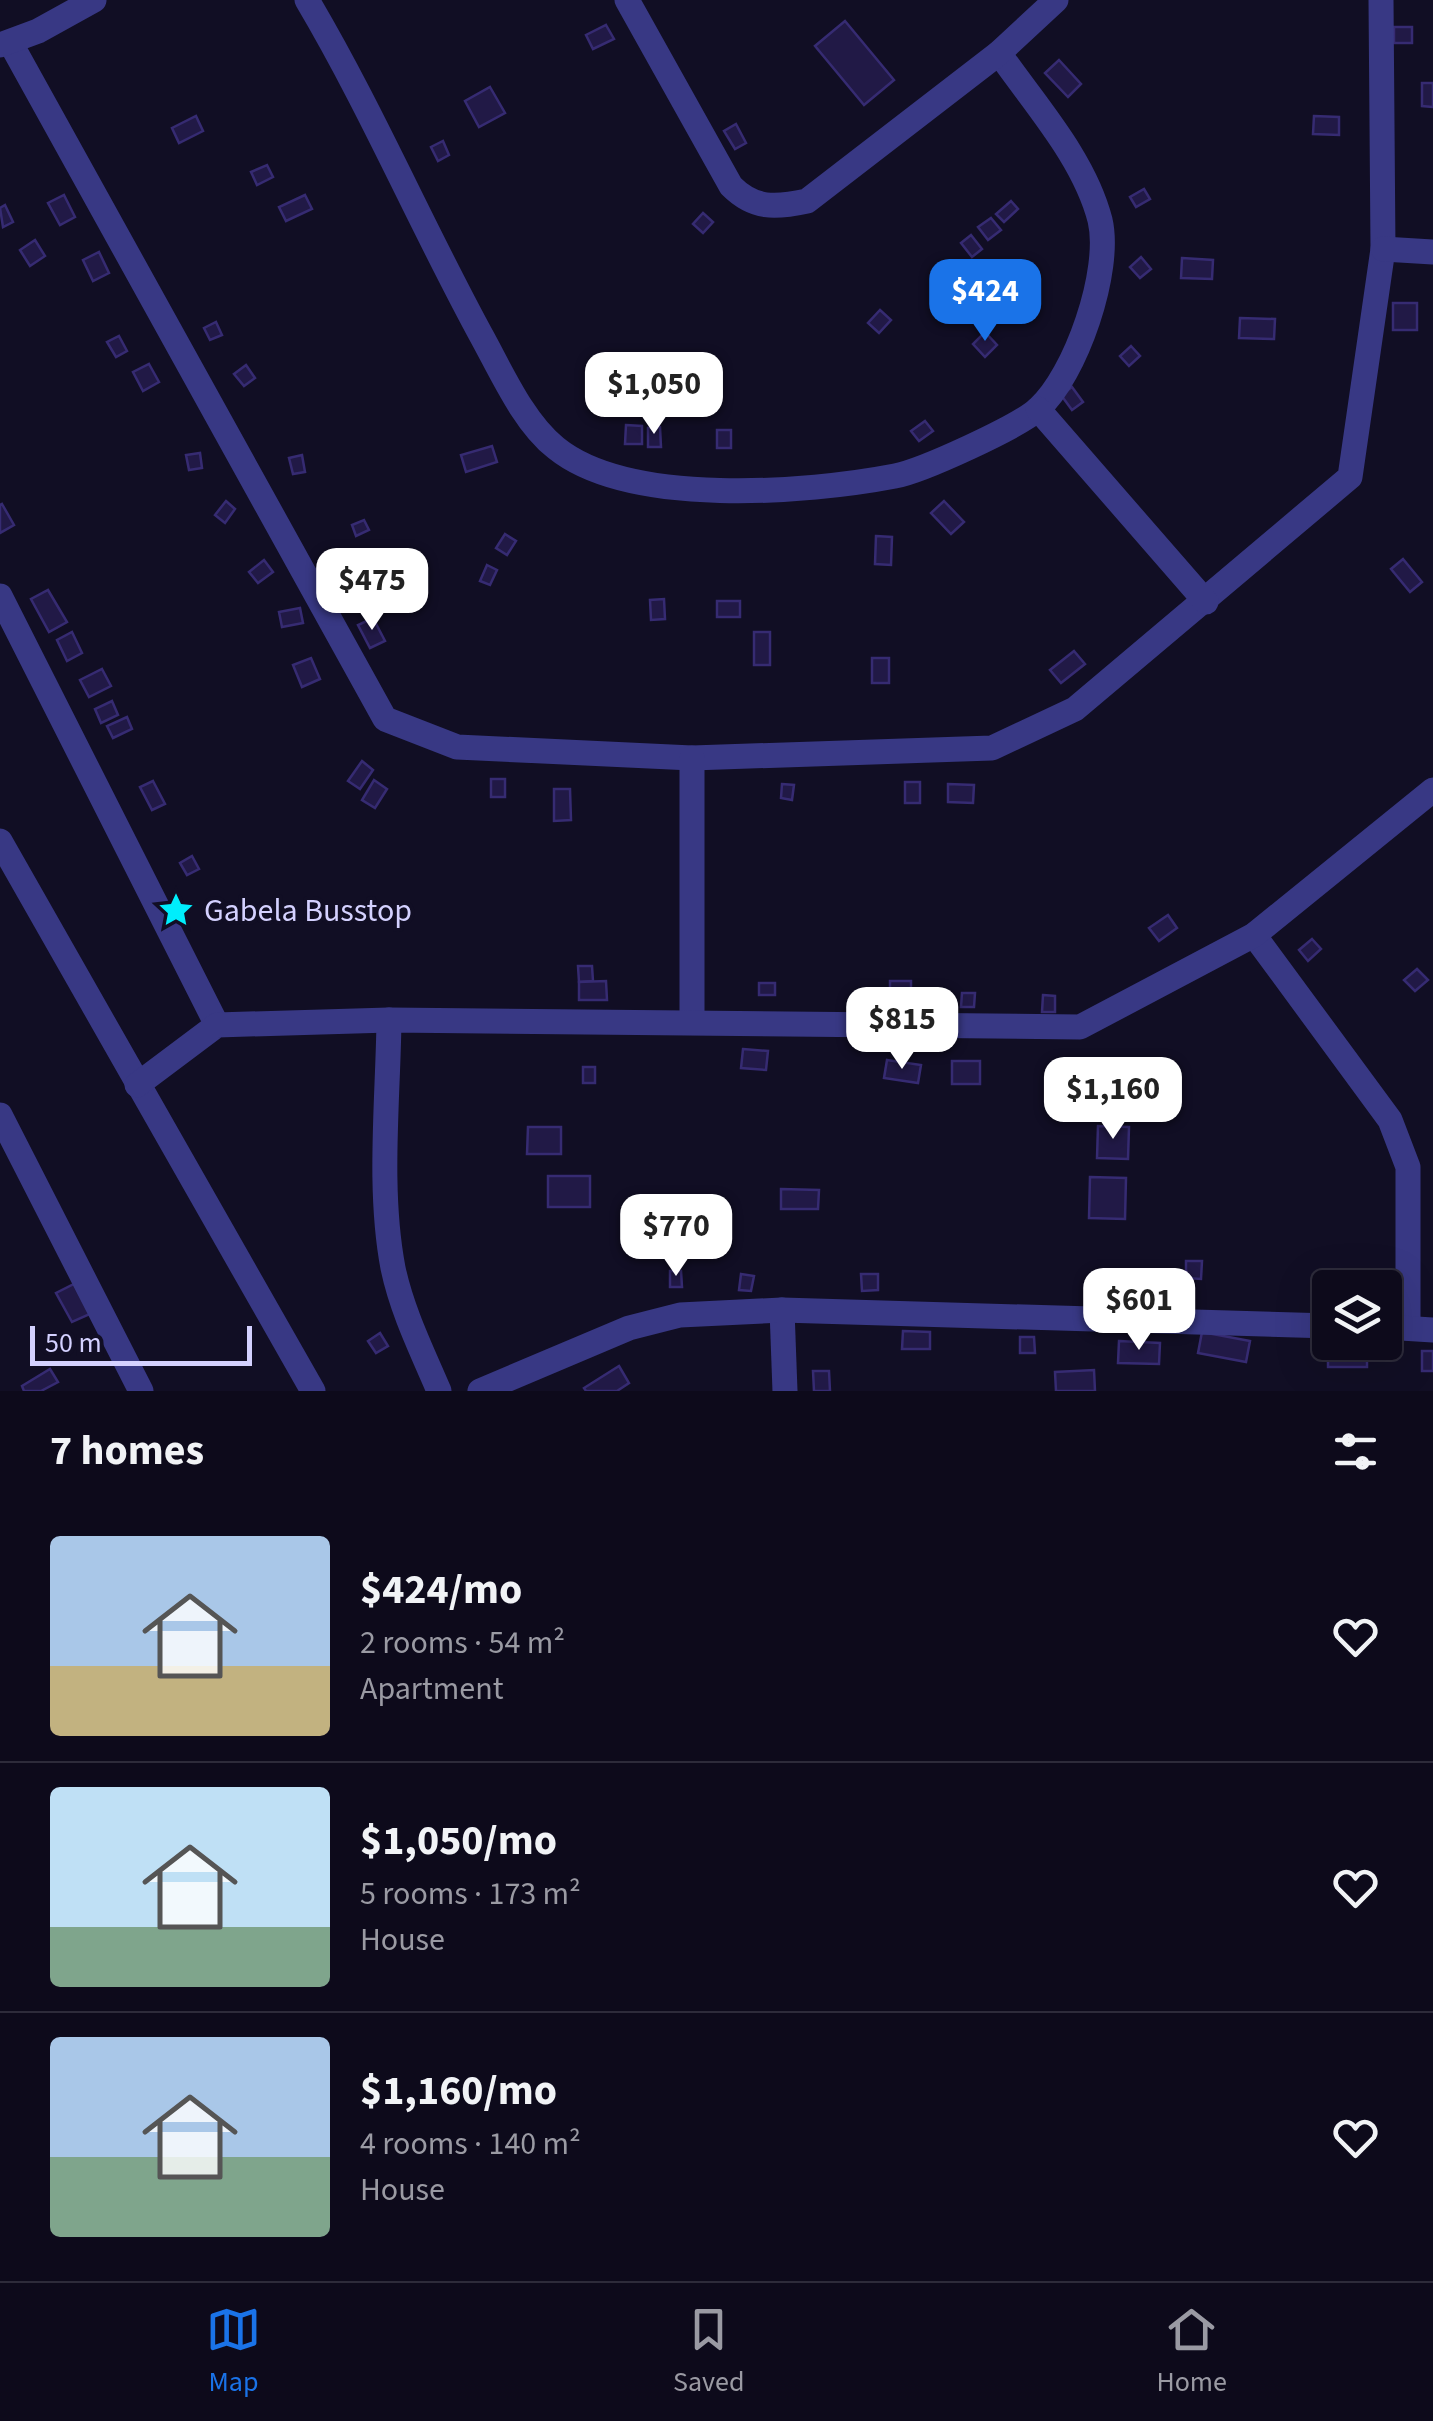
<!DOCTYPE html>
<html lang="en">
<head>
<meta charset="utf-8">
<style>
  :root { --surface:#0d0a1b; --page:#161324; --text:#f1f3f6; --muted:#9a9aa3; --line:#2d2b3a; --accent:#1a73e8 }
  body { margin:0; font-family:"Source Sans 3",sans-serif; background:var(--page); color:var(--text); height:100vh; display:flex; flex-direction:column; font-size:38px; white-space:nowrap }
  * { box-sizing:border-box; margin:0 }
  p { font-size:32px; color:var(--muted) }
  .icon { flex:none; width:55px; height:55px; fill:none; stroke:currentColor; stroke-width:2; stroke-linecap:round; stroke-linejoin:round }
  .map { position:relative; height:1391px; overflow:hidden }
  .drawer { display:flex; flex-direction:column; background:var(--surface); flex:1 }
  .drawer>* { flex:none }
  .buttons { position:absolute; left:1312px; top:1270px; display:grid; gap:20px }
  .buttons a { display:grid; place-items:center; width:90px; height:90px; border-radius:10px; background:var(--surface); box-shadow:0 10px 40px #0002,0 0 0 2px var(--line); font-size:50px }
  .scale { position:absolute; left:30px; bottom:25px; width:222px; box-sizing:border-box; padding-left:10px; border:5px solid #d4d1ff; border-top:0; font-size:28px; line-height:35px; white-space:nowrap; color:#d4d1ff; -webkit-text-stroke:8px #110e24; paint-order:stroke }
  .price { position:absolute; translate:-50% -85px; padding:0 22px; border-radius:20px; background:#fff; color:#222; font-size:32px; line-height:65px; filter:drop-shadow(0 2px 5px #0008) }
  .price::after { content:''; position:absolute; left:50%; top:60px; width:30px; height:22px; margin-left:-15px; background:inherit; clip-path:polygon(0 0,100% 0,50% 100%) }
  .price.selected { background:var(--accent); color:#fff }
  ul { padding:0; list-style:none }
  li { display:flex; align-items:center; gap:30px; height:250px; padding:0 50px }
  li+li { border-top:2px solid var(--line) }
  li span { display:grid; place-items:center; flex:none; width:280px; height:200px; border-radius:10px; color:#555 }
  li>.icon { margin-inline-start:auto }
  span .icon { width:120px; height:120px; fill:#fffc; stroke-width:1 }
  li b { font-size:42px }
  h2 { display:flex; justify-content:space-between; align-items:center; height:120px; padding:0 50px; font-size:42px }
  .menu { display:flex; justify-content:space-around; align-items:center; height:140px; border-top:2px solid var(--line); background:var(--surface); font-size:28px; color:var(--muted) }
  .menu a { display:grid; justify-items:center; gap:5px }
  .menu .selected { color:var(--accent) }
  .map>svg:first-child { display:block }
  .building { fill:#211946; stroke:#362b72; stroke-width:2.5 }
  .lines { fill:none; stroke-linecap:round; stroke-linejoin:round }
  .minor { stroke:#383884; stroke-width:25 }
  .labels { text-anchor:middle; stroke-width:8; stroke-linejoin:round; paint-order:stroke }
  .poi-label { font-size:32px; fill:#d4d1ff; stroke:#110e24; text-anchor:start }
</style>
</head>
<body>
<div class="map">
<svg width="1433" height="1391" viewBox="0 0 1433 1391">
  <rect width="100%" height="100%" fill="#110e24"/>
  <!-- building -->
  <g class="building">
    <polygon points="845,21 894,80 864,105 815,46"/>
    <polygon points="606,25 614,39 593,49 586,35"/>
    <rect x="1394" y="27" width="18" height="16"/>
    <polygon points="1059,60 1081,84 1068,97 1045,73"/>
    <polygon points="1422,83 1433,83 1433,107 1422,106"/>
    <polygon points="490,87 505,113 479,127 465,101"/>
    <polygon points="196,116 203,131 179,143 172,128"/>
    <polygon points="1314,116 1339,117 1339,135 1313,134"/>
    <polygon points="736,124 746,143 735,149 724,131"/>
    <polygon points="443,141 449,155 438,161 431,147"/>
    <polygon points="267,165 273,177 257,185 251,172"/>
    <polygon points="1144,189 1150,199 1136,207 1130,197"/>
    <polygon points="64,195 75,217 60,225 48,203"/>
    <polygon points="305,195 312,209 286,221 279,207"/>
    <polygon points="1011,201 1018,209 1004,222 996,214"/>
    <polygon points="5,205 13,222 3,227 0,208"/>
    <polygon points="703,213 713,222 703,233 693,224"/>
    <polygon points="991,218 1001,230 988,240 978,227"/>
    <polygon points="971,235 982,249 972,257 961,243"/>
    <polygon points="35,240 45,256 30,266 20,250"/>
    <polygon points="99,252 109,273 93,281 83,260"/>
    <polygon points="1141,257 1151,269 1140,278 1130,267"/>
    <polygon points="1182,258 1213,260 1212,279 1181,278"/>
    <rect x="1393" y="303" width="24" height="27"/>
    <polygon points="880,310 891,320 879,333 868,323"/>
    <polygon points="1240,318 1275,319 1274,339 1239,338"/>
    <polygon points="216,322 222,335 210,340 204,328"/>
    <polygon points="985,332 997,345 985,357 973,344"/>
    <polygon points="119,336 127,351 116,357 107,342"/>
    <polygon points="1131,346 1140,356 1129,366 1120,356"/>
    <polygon points="149,364 159,382 143,391 133,372"/>
    <polygon points="246,365 255,378 244,386 234,374"/>
    <polygon points="1072,387 1083,402 1072,410 1061,395"/>
    <polygon points="925,421 933,431 919,441 911,431"/>
    <polygon points="626,425 642,426 642,444 625,444"/>
    <polygon points="660,427 661,447 648,447 648,428"/>
    <rect x="717" y="430" width="14" height="18"/>
    <polygon points="492,446 497,462 466,472 461,455"/>
    <polygon points="200,453 202,468 189,470 186,455"/>
    <polygon points="302,455 305,472 293,474 289,458"/>
    <polygon points="226,501 235,509 225,523 215,515"/>
    <polygon points="944,501 964,522 951,534 931,513"/>
    <polygon points="2,504 14,525 0,533 0,505"/>
    <polygon points="364,520 369,530 356,536 352,525"/>
    <polygon points="505,534 516,541 507,555 496,548"/>
    <polygon points="876,536 892,537 891,565 875,564"/>
    <polygon points="1403,559 1422,582 1410,592 1391,569"/>
    <polygon points="264,560 273,572 258,583 249,572"/>
    <polygon points="487,565 497,570 490,585 480,581"/>
    <polygon points="48,590 67,622 49,632 31,599"/>
    <polygon points="664,599 665,619 651,620 650,600"/>
    <rect x="717" y="601" width="23" height="16"/>
    <polygon points="300,608 303,623 282,627 279,612"/>
    <polygon points="373,618 385,641 370,648 358,625"/>
    <polygon points="72,632 82,653 67,661 57,640"/>
    <rect x="754" y="632" width="16" height="33"/>
    <polygon points="1074,651 1085,664 1061,683 1050,670"/>
    <polygon points="311,658 320,679 302,687 293,665"/>
    <rect x="872" y="658" width="17" height="25"/>
    <polygon points="102,669 111,686 89,697 80,680"/>
    <polygon points="112,701 118,715 101,723 95,709"/>
    <polygon points="127,717 132,729 113,738 107,726"/>
    <polygon points="362,761 373,770 360,789 348,781"/>
    <rect x="491" y="779" width="14" height="18"/>
    <polygon points="374,780 387,789 375,808 362,800"/>
    <polygon points="153,781 165,804 152,810 140,787"/>
    <rect x="905" y="782" width="15" height="21"/>
    <polygon points="782,784 794,785 792,800 781,798"/>
    <polygon points="948,784 974,785 973,803 948,802"/>
    <polygon points="554,789 570,789 571,820 554,821"/>
    <polygon points="192,856 199,869 187,875 180,863"/>
    <polygon points="1168,915 1177,928 1159,941 1149,928"/>
    <polygon points="1312,939 1321,949 1308,961 1299,950"/>
    <polygon points="578,966 592,966 593,981 579,982"/>
    <polygon points="1417,969 1428,980 1415,991 1404,980"/>
    <polygon points="606,981 607,1000 579,1000 579,982"/>
    <rect x="890" y="981" width="21" height="20"/>
    <rect x="759" y="983" width="16" height="12"/>
    <polygon points="962,993 975,993 974,1007 961,1007"/>
    <polygon points="1043,995 1055,996 1055,1012 1042,1012"/>
    <polygon points="743,1049 768,1051 766,1070 741,1068"/>
    <polygon points="887,1060 921,1065 918,1083 884,1078"/>
    <rect x="952" y="1061" width="28" height="23"/>
    <rect x="583" y="1067" width="12" height="16"/>
    <polygon points="1098,1126 1129,1127 1128,1159 1097,1158"/>
    <polygon points="528,1127 561,1127 561,1154 527,1154"/>
    <rect x="548" y="1176" width="42" height="31"/>
    <polygon points="1090,1177 1126,1178 1125,1219 1089,1218"/>
    <polygon points="781,1189 819,1190 818,1209 781,1209"/>
    <polygon points="1186,1261 1202,1261 1201,1279 1186,1278"/>
    <polygon points="670,1271 681,1271 682,1287 670,1287"/>
    <polygon points="741,1274 754,1276 751,1291 739,1290"/>
    <polygon points="861,1274 878,1274 878,1290 862,1291"/>
    <polygon points="74,1284 90,1314 72,1322 56,1293"/>
    <polygon points="903,1331 930,1332 930,1349 902,1349"/>
    <polygon points="1202,1332 1250,1341 1246,1362 1198,1353"/>
    <polygon points="380,1333 388,1346 376,1353 368,1341"/>
    <polygon points="1020,1337 1034,1337 1035,1353 1020,1353"/>
    <polygon points="1119,1341 1160,1343 1159,1364 1118,1363"/>
    <polygon points="1328,1349 1367,1350 1367,1367 1328,1367"/>
    <rect x="1422" y="1351" width="11" height="20"/>
    <polygon points="619,1366 629,1383 617,1391 586,1391 584,1388"/>
    <polygon points="50,1369 58,1382 41,1391 24,1391 22,1386"/>
    <polygon points="1094,1370 1095,1391 1056,1391 1055,1372"/>
    <polygon points="813,1371 829,1371 830,1391 814,1391"/>
  </g>
  <g class="lines">
    <!-- minor -->
    <g class="minor">
      <path d="M307 0C371 108 421 225 481 335 501 371 523 422 556 448 629 507 807 493 895 476 922 471 1018 427 1038 409 1076 375 1112 270 1100 220 1084 158 1035 105 999 53"/>
      <path d="M627 0 731 186C754 209 775 208 807 201L999 53 1056 0"/>
      <polyline points="10,42 385,719 457,747 692,758 992,748 1075,709 1350,477 1383,249 1381,0"/>
      <polyline points="0,45 38,31 94,0"/>
      <polyline points="1383,249 1433,252"/>
      <polyline points="1038,409 1206,602"/>
      <polyline points="0,596 217,1025"/>
      <polyline points="692,758 692,1022"/>
      <polyline points="0,841 313,1391"/>
      <polyline points="1254,935 1390,1120 1408,1167 1408,1328"/>
      <path d="M389 1020C388 1100 378 1189 393 1268 402 1311 422 1351 439 1391"/>
      <polyline points="137,1085 217,1025 389,1020 1080,1027 1254,935 1433,790"/>
      <polyline points="0,1115 141,1391"/>
      <polyline points="782,1310 785,1391"/>
      <polyline points="1385,1327 1433,1330"/>
      <polyline points="480,1391 629,1328 680,1315 782,1310 1330,1326"/>
    </g>
  </g>
  <!-- icons -->
  <defs>
    <symbol id="sight-bare" viewBox="-9 -9 18 18"><path d="M0-6L1.8-2.2L6-1.7L2.9 1.2L3.7 5.4L0 3.3L-3.7 5.4L-2.9 1.2L-6-1.7L-1.8-2.2Z" fill="#00eefc" stroke="#110e24" stroke-width="2.5" paint-order="stroke"/></symbol>
  </defs>
  <g fill-rule="evenodd">
    <use href="#sight-bare" x="151" y="885" width="50" height="50"/>
  </g>
  <g class="labels">
    <!-- poi labels -->
    <g class="poi-label">
      <text x="204" y="921">Gabela Busstop</text>
    </g>
  </g>
</svg>
<div class="buttons">
<a><svg class="icon" aria-label="layers" viewBox="0 0 24 24"><path d="M12 4l9 5-9 5-9-5zM3 14l9 5 9-5"/></svg></a>
</div>
<div class="scale">50 m</div>
<b class="price selected" style="left:985px;top:344px">$424</b>
<b class="price" style="left:654px;top:437px">$1,050</b>
<b class="price" style="left:372px;top:633px">$475</b>
<b class="price" style="left:902px;top:1072px">$815</b>
<b class="price" style="left:1113px;top:1142px">$1,160</b>
<b class="price" style="left:676px;top:1279px">$770</b>
<b class="price" style="left:1139px;top:1353px">$601</b>
</div>
<section class="drawer">
<h2>7 homes<svg class="icon" aria-label="filters" viewBox="0 0 24 24"><path d="M4 7h16M4 17h16"/><circle cx="9" cy="7" r="2"/><circle cx="15" cy="17" r="2"/></svg></h2>
<ul>
<li><span style="background:linear-gradient(#a9c7e8 65%,#c2b280 0)"><svg class="icon" aria-label="home" viewBox="0 0 24 24"><path d="M3 11l9-7 9 7M6 9v11h12V9"/></svg></span><div><b>$424/mo</b><p>2 rooms · 54 m²</p><p>Apartment</p></div><svg class="icon" aria-label="heart" viewBox="0 0 24 24"><path d="M12 20l-8-8c-3-5 5-10 8-4 3-6 11-1 8 4z"/></svg></li>
<li><span style="background:linear-gradient(#bfe0f5 70%,#7fa58c 0)"><svg class="icon" aria-label="home" viewBox="0 0 24 24"><path d="M3 11l9-7 9 7M6 9v11h12V9"/></svg></span><div><b>$1,050/mo</b><p>5 rooms · 173 m²</p><p>House</p></div><svg class="icon" aria-label="heart" viewBox="0 0 24 24"><path d="M12 20l-8-8c-3-5 5-10 8-4 3-6 11-1 8 4z"/></svg></li>
<li><span style="background:linear-gradient(#a9c7e8 60%,#7fa58c 0)"><svg class="icon" aria-label="home" viewBox="0 0 24 24"><path d="M3 11l9-7 9 7M6 9v11h12V9"/></svg></span><div><b>$1,160/mo</b><p>4 rooms · 140 m²</p><p>House</p></div><svg class="icon" aria-label="heart" viewBox="0 0 24 24"><path d="M12 20l-8-8c-3-5 5-10 8-4 3-6 11-1 8 4z"/></svg></li>
</ul>
</section>
<nav class="menu">
<a class="selected"><svg class="icon" aria-label="map" viewBox="0 0 24 24"><path d="M3 6l6-2 6 2 6-2v14l-6 2-6-2-6 2zM9 4v14M15 6v14"/></svg>Map</a>
<a><svg class="icon" aria-label="saved" viewBox="0 0 24 24"><path d="M7 4h10v16l-5-4-5 4z"/></svg>Saved</a>
<a><svg class="icon" aria-label="home" viewBox="0 0 24 24"><path d="M3 11l9-7 9 7M6 9v11h12V9"/></svg>Home</a>
</nav>
</body>
</html>
